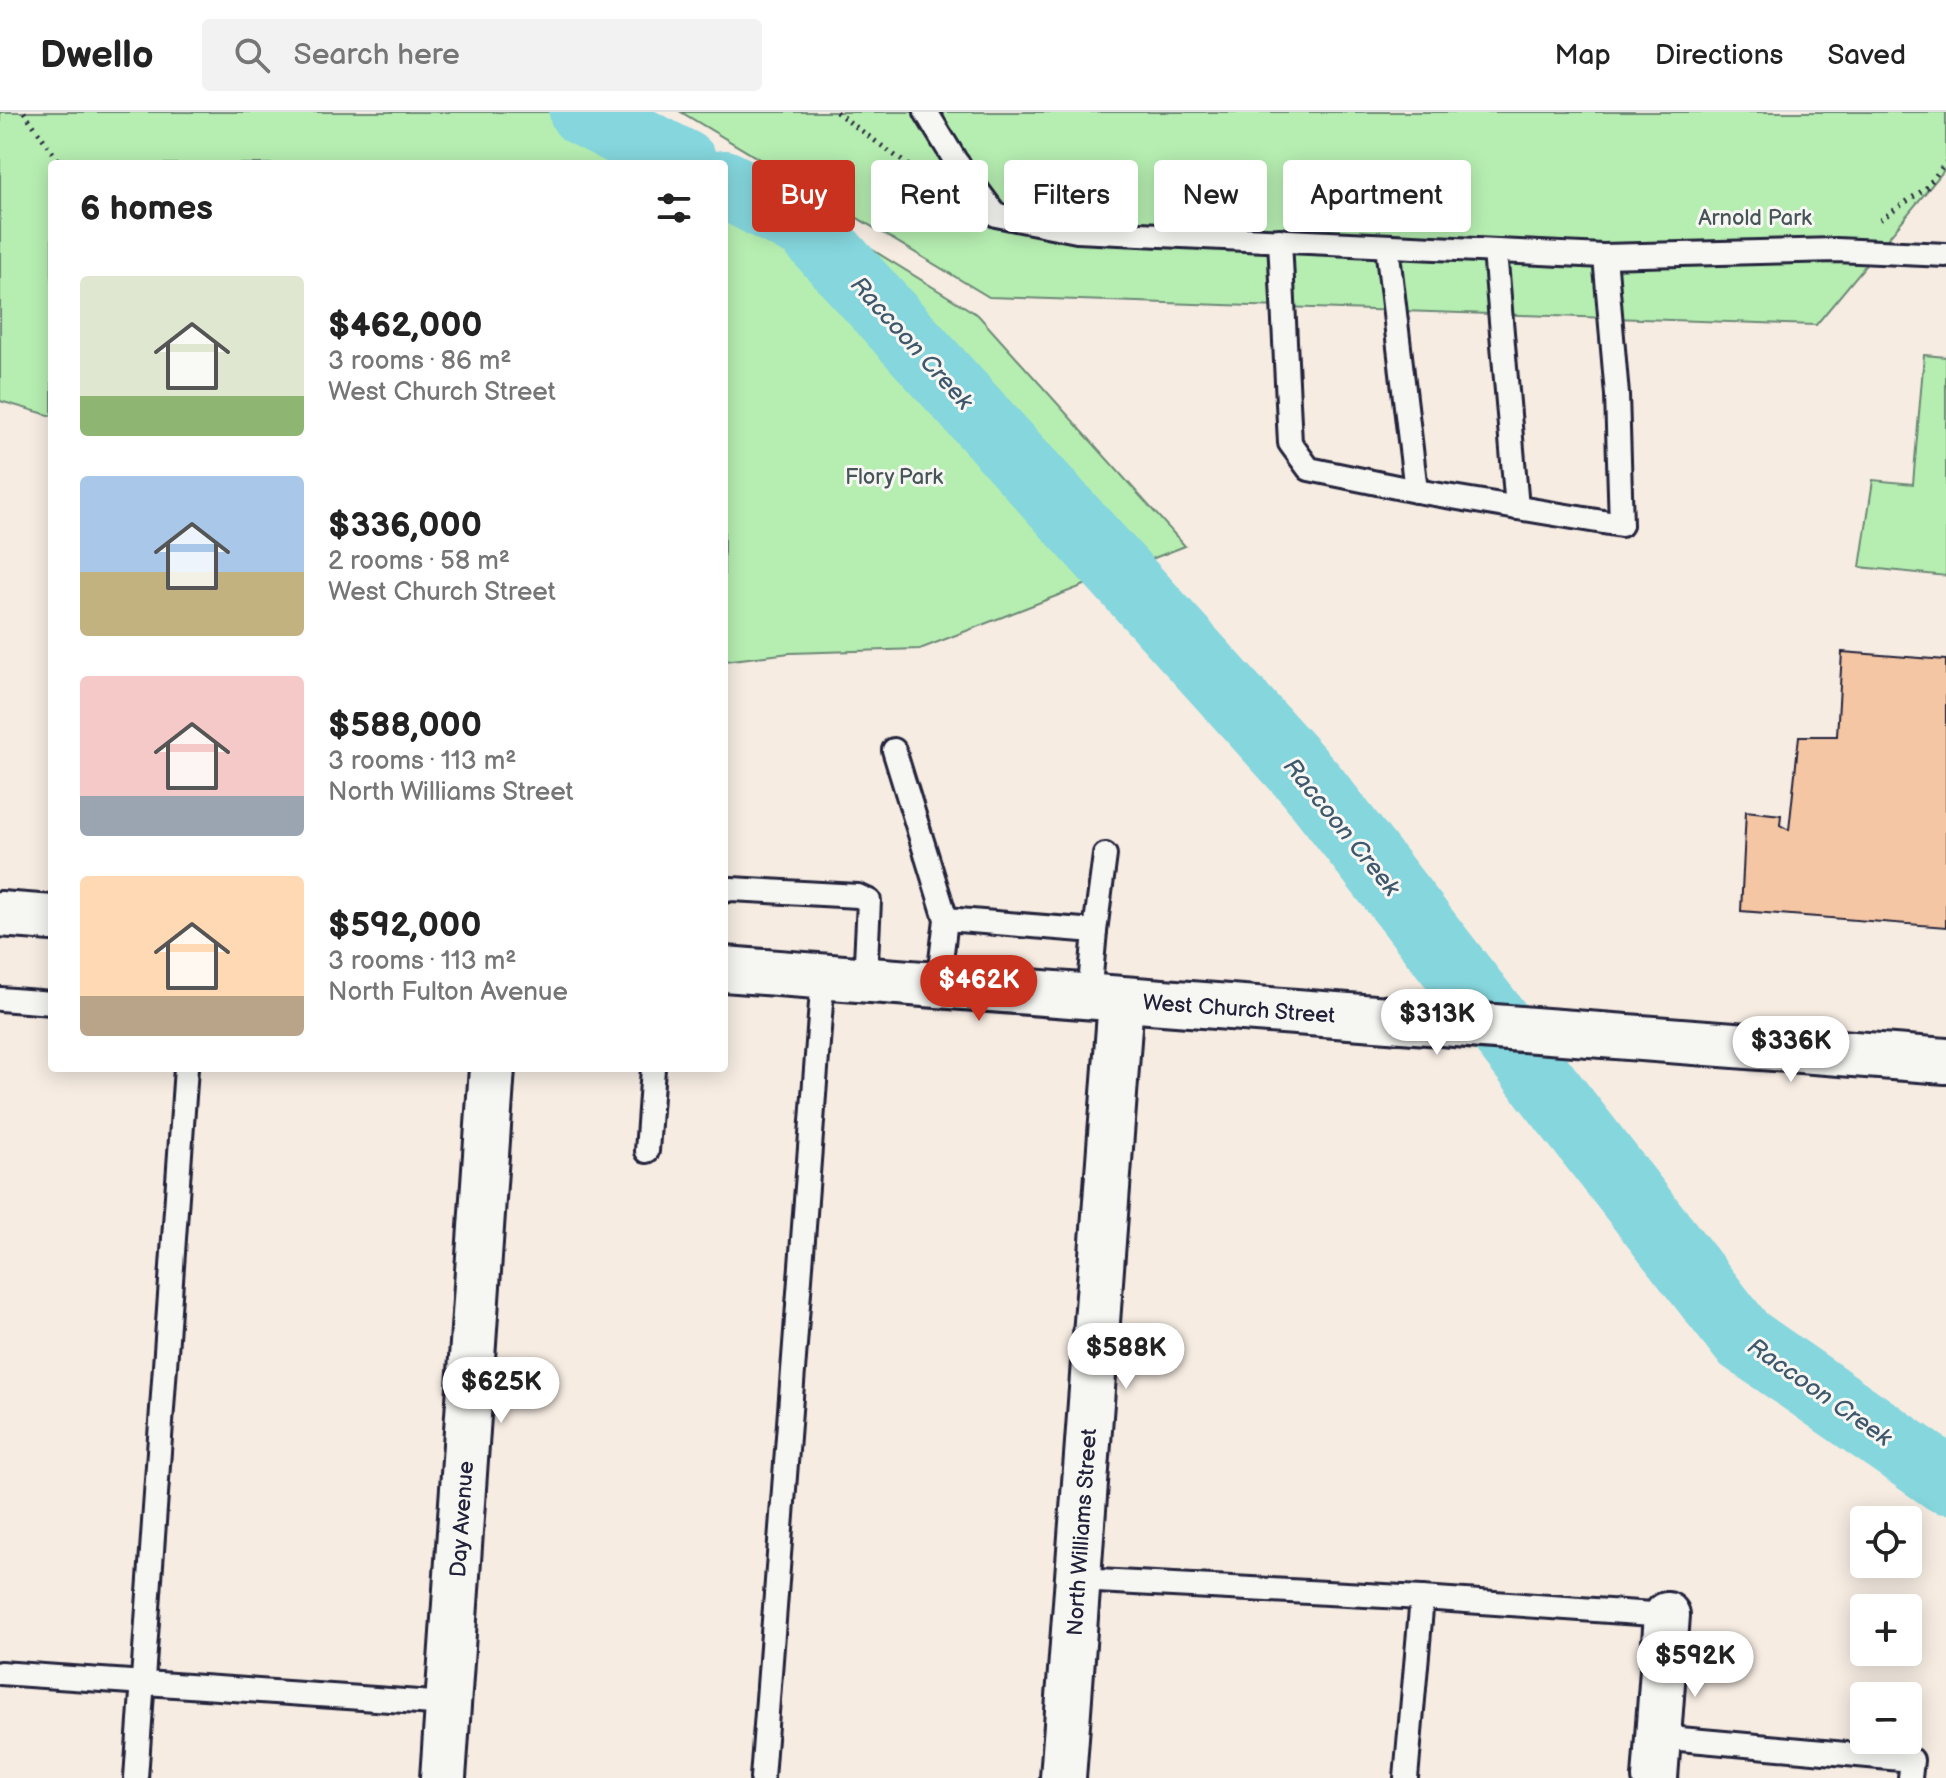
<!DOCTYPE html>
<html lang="en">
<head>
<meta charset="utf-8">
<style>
  :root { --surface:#fff; --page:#f2f2f2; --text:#222; --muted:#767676; --line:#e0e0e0; --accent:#c8321e }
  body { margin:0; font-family:"Balsamiq Sans",sans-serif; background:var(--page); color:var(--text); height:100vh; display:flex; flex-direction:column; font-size:30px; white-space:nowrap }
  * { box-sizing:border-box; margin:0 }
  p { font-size:26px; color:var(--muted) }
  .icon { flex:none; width:44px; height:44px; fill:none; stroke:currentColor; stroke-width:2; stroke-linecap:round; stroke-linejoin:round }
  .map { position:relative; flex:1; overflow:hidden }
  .sheet { position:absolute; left:48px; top:48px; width:680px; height:912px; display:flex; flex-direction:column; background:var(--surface); border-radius:8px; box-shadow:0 4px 20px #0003 }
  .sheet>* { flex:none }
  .top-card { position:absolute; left:752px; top:48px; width:760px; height:72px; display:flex; gap:16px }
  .tools { position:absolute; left:1850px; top:1394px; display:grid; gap:16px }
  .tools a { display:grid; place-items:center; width:72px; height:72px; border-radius:8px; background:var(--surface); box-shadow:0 4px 20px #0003; font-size:40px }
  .price { position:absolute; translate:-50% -68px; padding:0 18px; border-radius:28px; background:#fff; color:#222; font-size:26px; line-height:52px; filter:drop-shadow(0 2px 4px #0008) }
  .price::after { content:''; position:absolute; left:50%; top:48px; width:24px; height:18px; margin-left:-12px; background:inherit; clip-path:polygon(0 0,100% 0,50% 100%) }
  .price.active { background:var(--accent); color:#fff }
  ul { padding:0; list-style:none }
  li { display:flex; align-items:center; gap:24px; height:200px; padding:0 32px }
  li span { display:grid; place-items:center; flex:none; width:224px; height:160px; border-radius:8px; color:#555 }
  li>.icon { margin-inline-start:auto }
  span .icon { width:96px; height:96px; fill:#fffc; stroke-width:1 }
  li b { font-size:34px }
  h2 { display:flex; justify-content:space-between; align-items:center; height:96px; padding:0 32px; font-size:34px }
  .pill { padding:0 28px; border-radius:8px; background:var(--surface); box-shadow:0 4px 20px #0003; font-size:28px; line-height:72px }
  .pill.active { background:var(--accent); color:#fff }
  header { display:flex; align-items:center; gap:48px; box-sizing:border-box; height:112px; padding:0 40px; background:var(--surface); border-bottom:2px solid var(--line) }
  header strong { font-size:38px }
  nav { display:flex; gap:44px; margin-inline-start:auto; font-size:28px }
  .search { width:560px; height:72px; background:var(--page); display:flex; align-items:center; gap:20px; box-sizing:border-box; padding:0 28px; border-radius:8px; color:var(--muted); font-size:30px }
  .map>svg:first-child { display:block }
  .green { fill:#b6eeb1; stroke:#6c8876; stroke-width:2 }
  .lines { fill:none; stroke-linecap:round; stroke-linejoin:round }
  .river { stroke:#85d6dd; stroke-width:68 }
  .building { fill:#f4c6a3; stroke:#22223b; stroke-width:2 }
  .lane-casing { stroke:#22223b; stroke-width:28 }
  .street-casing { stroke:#22223b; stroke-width:50 }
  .secondary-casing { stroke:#22223b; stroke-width:50 }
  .path { stroke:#22223b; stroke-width:5; stroke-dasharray:2 6; stroke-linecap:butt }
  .lane { stroke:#f6f6f2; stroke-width:22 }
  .street { stroke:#f6f6f2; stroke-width:44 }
  .secondary { stroke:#f6f6f2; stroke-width:44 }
  .labels { text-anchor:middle; stroke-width:6; stroke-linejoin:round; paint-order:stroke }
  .park-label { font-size:22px; fill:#475558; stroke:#f6f6f2 }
  .street-label { font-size:22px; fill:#22223b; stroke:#f6f6f2 }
  .water-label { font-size:24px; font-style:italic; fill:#40586c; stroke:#f6f6f2 }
</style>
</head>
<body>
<header>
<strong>Dwello</strong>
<div class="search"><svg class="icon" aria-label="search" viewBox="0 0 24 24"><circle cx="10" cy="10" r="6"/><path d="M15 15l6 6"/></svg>Search here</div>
<nav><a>Map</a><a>Directions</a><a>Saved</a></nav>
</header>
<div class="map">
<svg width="1946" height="1666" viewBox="0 0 1946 1666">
  <rect width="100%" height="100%" fill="#f6ece2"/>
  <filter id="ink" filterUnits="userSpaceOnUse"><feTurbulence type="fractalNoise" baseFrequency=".0125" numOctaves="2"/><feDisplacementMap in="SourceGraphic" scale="16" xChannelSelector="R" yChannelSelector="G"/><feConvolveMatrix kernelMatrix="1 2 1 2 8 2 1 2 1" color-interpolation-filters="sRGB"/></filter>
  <g filter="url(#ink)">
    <!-- green -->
    <g class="green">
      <polygon points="0,0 649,0 978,203 1185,434 920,537 790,541 724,549 724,52 52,52 52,304 0,289"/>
      <polygon points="681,0 1946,0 1946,56 1816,213 989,185"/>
      <polygon points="1924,243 1946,245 1946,464 1860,455 1873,368 1913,372"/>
    </g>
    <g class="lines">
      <!-- river -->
      <g class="river">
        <polyline points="583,0 684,52"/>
        <polyline points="724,72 807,115 1311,672 1743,1227 1946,1368"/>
      </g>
    </g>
    <!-- building -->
    <polygon class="building" points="1842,540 1946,548 1946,815 1741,799 1746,699 1781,703 1780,713 1789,718 1799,624 1837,624"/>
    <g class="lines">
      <defs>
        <g id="lane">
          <polyline points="926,0 955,48 996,103 1077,119 1603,144 1836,138 1946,143"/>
          <polyline points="1280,128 1290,331 1309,357 1416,379 1621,413 1617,283 1605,144"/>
          <polyline points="1387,134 1416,379"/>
          <polyline points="1495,139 1517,396"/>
          <polyline points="894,638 946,807 938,874"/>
          <polyline points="724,779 731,777 858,784 869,789 865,869"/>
          <polyline points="946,807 1095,819 1089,885"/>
          <polyline points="1095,819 1105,743"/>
          <polyline points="0,887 52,891"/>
          <polyline points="647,1039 653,956"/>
          <polyline points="1078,1468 1422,1486 1667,1503"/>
          <polyline points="0,1561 448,1592"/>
          <polyline points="1658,1625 1912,1648 1910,1666"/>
          <polyline points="136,1666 186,956"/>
          <polyline points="762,1666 823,865"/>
          <polyline points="1406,1666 1422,1486"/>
        </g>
        <g id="street">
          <polyline points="443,1666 492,956"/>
          <polyline points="1063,1666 1121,888"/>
          <polyline points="1655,1666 1667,1503"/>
        </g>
        <g id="secondary">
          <polyline points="0,802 52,806"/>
          <polyline points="724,857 1946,949"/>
        </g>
      </defs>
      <!-- lane casing -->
      <use href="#lane" class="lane-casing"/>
      <!-- street casing -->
      <use href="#street" class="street-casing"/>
      <!-- secondary casing -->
      <use href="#secondary" class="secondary-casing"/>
      <!-- path -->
      <g class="path">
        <polyline points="24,0 61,52"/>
        <polyline points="836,0 932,71"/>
        <polyline points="1880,108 1926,76 1946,50"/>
      </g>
      <!-- lane -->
      <use href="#lane" class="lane"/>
      <!-- street -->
      <use href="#street" class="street"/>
      <!-- secondary -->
      <use href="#secondary" class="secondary"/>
    </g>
  </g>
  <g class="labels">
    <!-- park labels -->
    <g class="park-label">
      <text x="1755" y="113">Arnold Park</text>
      <text x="894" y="372">Flory Park</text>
    </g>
    <!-- street labels -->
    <g class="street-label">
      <text transform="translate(1239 896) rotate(4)" y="8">West Church Street</text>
      <text transform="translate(461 1407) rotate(-86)" y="8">Day Avenue</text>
      <text transform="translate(1081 1420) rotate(-86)" y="8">North Williams Street</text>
    </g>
    <!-- water labels -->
    <g class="water-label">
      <text transform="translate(912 231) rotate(48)" y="8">Raccoon Creek</text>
      <text transform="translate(1342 715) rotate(51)" y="8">Raccoon Creek</text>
      <text transform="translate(1820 1280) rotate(35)" y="8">Raccoon Creek</text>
    </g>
  </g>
</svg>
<div class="tools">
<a><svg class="icon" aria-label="locate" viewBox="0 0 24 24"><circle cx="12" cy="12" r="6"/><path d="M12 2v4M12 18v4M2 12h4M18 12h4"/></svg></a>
<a>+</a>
<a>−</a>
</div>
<b class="price active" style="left:979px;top:911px">$462K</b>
<b class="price" style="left:1437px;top:945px">$313K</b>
<b class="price" style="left:1791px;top:972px">$336K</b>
<b class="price" style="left:1126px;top:1279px">$588K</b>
<b class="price" style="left:501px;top:1313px">$625K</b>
<b class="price" style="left:1695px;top:1587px">$592K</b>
<div class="top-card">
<a class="pill active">Buy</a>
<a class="pill">Rent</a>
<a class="pill">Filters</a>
<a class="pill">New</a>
<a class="pill">Apartment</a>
</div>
<section class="sheet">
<h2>6 homes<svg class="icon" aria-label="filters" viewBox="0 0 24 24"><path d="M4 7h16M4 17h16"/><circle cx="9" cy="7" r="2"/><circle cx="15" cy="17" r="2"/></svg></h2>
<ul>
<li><span style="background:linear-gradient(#dfe7d0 75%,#8fb573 0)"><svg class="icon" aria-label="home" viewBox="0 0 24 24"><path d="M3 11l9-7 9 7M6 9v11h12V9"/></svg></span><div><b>$462,000</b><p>3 rooms · 86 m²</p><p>West Church Street</p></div></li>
<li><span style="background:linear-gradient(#a9c7e8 60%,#c2b280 0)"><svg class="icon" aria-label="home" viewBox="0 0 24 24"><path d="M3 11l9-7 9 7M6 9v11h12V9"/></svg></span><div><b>$336,000</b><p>2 rooms · 58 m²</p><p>West Church Street</p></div></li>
<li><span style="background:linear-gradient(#f6c9c9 75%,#9aa5b1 0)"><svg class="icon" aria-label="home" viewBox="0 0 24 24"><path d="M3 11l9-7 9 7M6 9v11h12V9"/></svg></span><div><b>$588,000</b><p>3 rooms · 113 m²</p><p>North Williams Street</p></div></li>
<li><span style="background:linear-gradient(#ffd9b3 75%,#b9a48a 0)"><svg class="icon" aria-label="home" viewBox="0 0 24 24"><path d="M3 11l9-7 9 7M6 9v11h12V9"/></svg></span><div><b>$592,000</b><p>3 rooms · 113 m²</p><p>North Fulton Avenue</p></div></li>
</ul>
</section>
</div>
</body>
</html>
